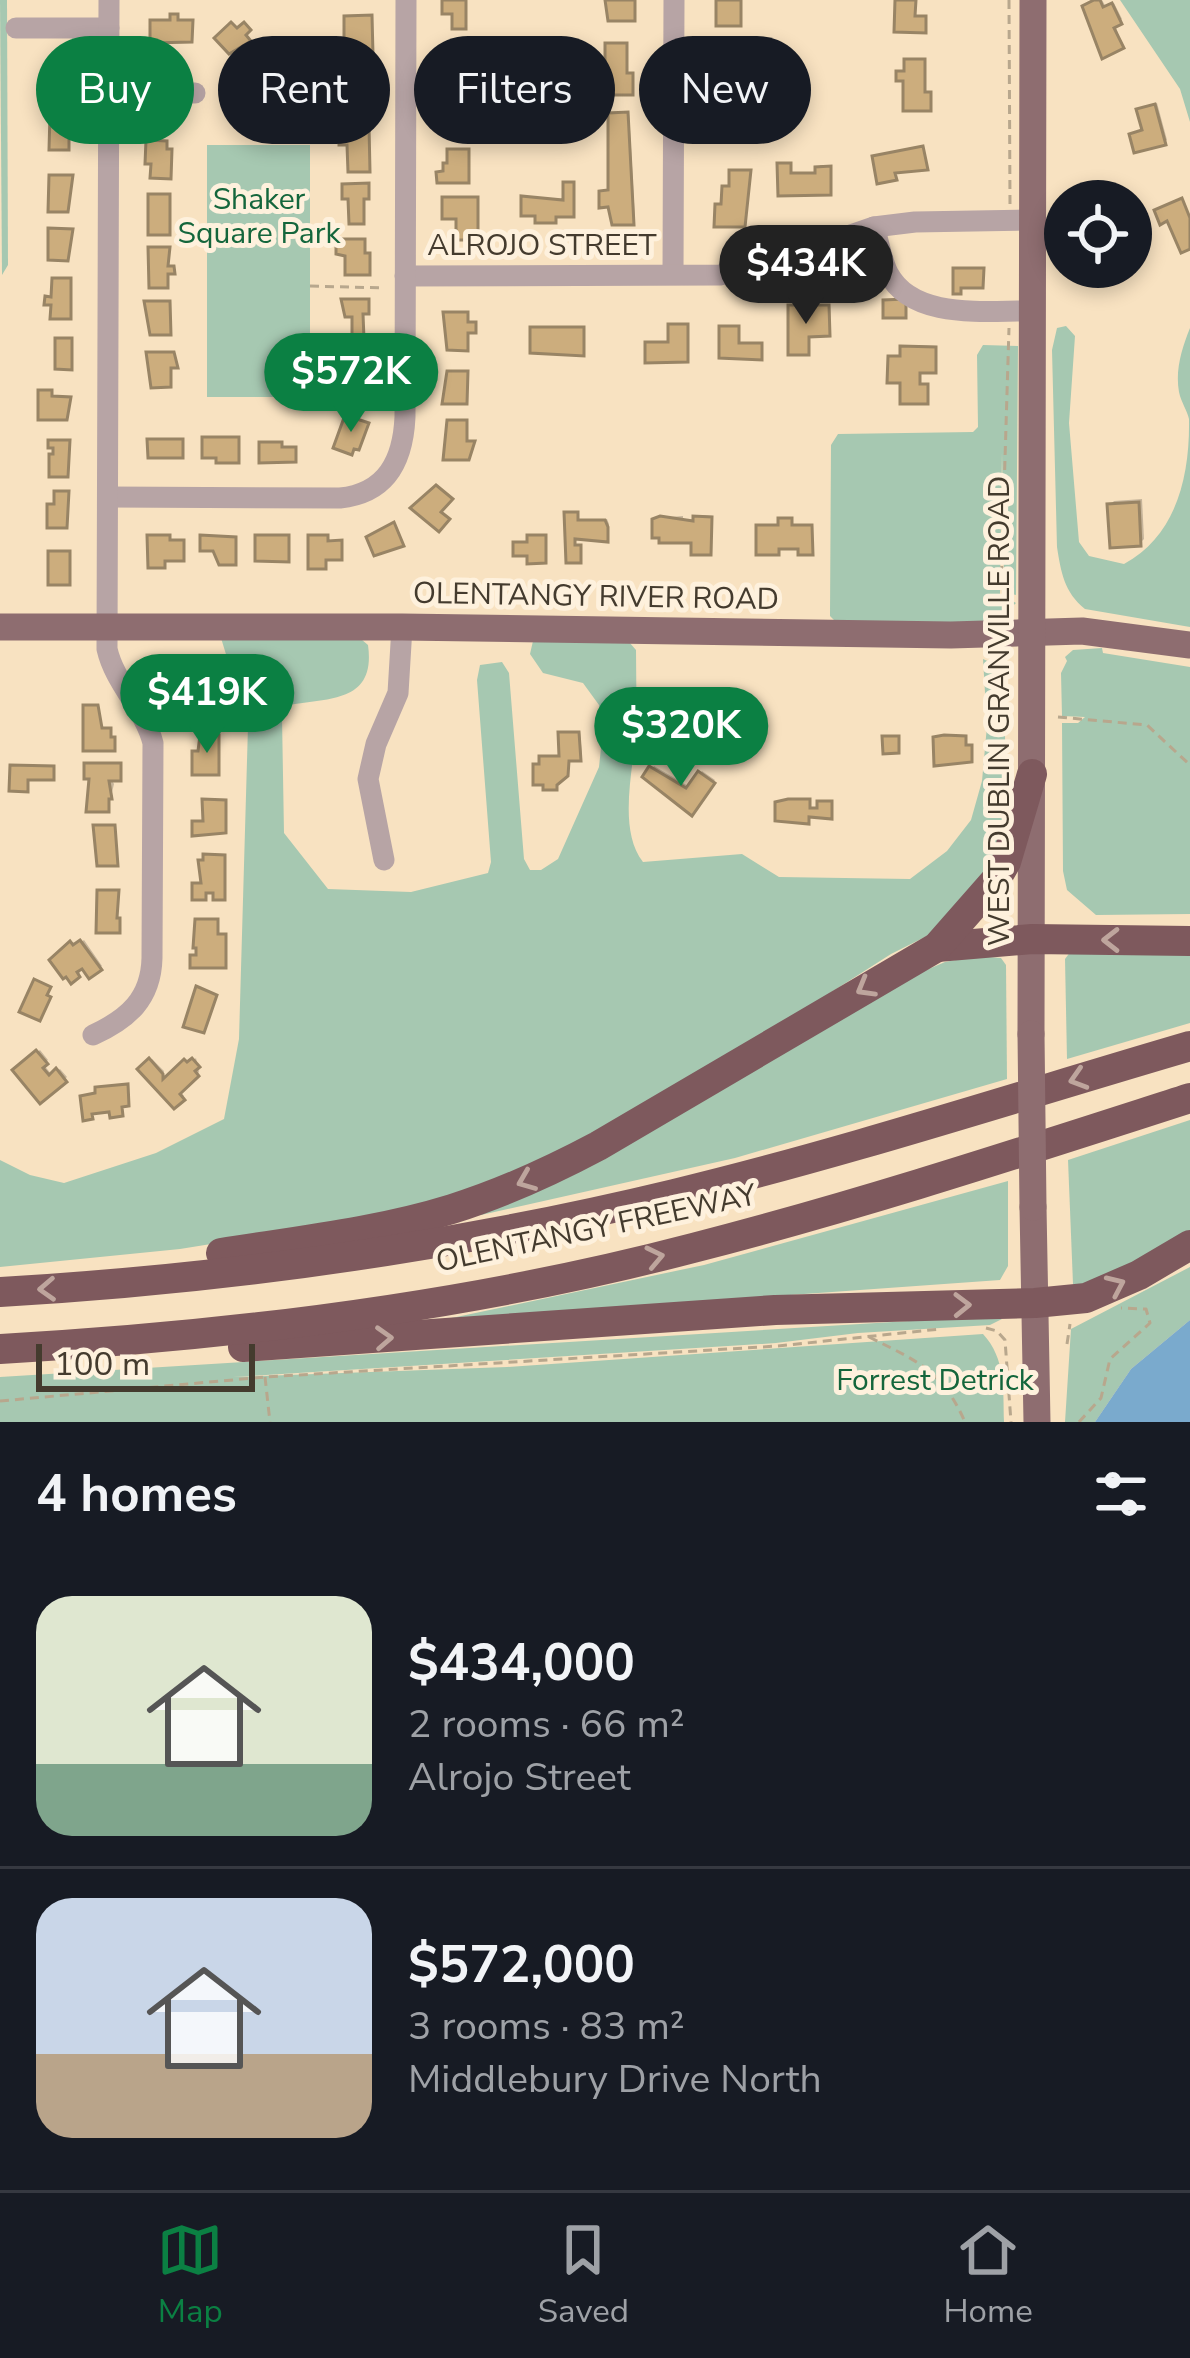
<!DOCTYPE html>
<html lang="en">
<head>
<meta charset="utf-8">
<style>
  :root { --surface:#171b24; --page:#242831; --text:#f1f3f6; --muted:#9ea1a6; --line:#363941; --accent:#0b8043 }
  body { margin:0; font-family:"Nunito Sans",sans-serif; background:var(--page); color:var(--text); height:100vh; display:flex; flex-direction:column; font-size:45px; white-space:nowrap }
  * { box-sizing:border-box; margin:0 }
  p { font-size:39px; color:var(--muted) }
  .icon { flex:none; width:66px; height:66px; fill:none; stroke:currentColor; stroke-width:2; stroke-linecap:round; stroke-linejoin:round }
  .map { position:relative; height:1422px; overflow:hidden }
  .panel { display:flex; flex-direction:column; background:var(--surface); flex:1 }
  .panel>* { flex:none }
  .top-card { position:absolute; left:36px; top:36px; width:1119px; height:108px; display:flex; gap:24px }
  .controls { position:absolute; left:1044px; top:180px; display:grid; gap:24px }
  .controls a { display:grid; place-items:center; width:108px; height:108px; border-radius:50%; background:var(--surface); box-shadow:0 6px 18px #0003; font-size:60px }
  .scale { position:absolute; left:36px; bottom:30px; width:219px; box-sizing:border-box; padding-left:12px; border:6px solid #443b2e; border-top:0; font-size:33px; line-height:42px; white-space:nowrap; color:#443b2e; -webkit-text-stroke:9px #fef1dd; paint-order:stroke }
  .price { position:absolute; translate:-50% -102px; padding:0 27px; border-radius:42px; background:var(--accent); color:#fff; font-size:39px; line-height:78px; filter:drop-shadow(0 3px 6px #0008) }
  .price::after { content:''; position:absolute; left:50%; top:72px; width:36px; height:27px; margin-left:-18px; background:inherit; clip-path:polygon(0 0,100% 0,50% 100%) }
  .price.selected { background:#222; color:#fff }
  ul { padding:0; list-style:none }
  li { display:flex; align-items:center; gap:36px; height:300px; padding:0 36px }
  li+li { border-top:3px solid var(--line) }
  li span { display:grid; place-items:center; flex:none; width:336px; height:240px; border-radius:36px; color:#555 }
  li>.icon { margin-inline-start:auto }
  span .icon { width:144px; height:144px; fill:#fffc; stroke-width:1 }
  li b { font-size:51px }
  h2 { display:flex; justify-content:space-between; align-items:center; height:144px; padding:0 36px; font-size:51px }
  .tag { padding:0 42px; border-radius:54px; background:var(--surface); box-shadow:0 6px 18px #0003; font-size:42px; line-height:108px }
  .tag.selected { background:var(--accent); color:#fff }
  .tab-bar { display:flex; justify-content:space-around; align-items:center; height:168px; border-top:3px solid var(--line); background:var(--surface); font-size:33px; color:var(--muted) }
  .tab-bar a { display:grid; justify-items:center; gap:6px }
  .tab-bar .selected { color:var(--accent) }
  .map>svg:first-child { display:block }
  .green { fill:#a6c8b1 }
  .water { fill:#7aaacd }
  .shadow { fill:#0003 }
  .building { fill:#ccad7d; stroke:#988465; stroke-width:3 }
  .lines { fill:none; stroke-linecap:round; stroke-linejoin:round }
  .path { stroke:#b8a78d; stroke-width:3; stroke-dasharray:9 6; stroke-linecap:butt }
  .minor { stroke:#b7a4a5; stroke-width:21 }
  .major { stroke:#8e6d70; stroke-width:27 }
  .highway { stroke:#7e595d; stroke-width:30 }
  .major-bridge { stroke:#8e6d70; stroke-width:27 }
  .oneway { stroke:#bea59d }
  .labels { text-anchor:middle; stroke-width:10; stroke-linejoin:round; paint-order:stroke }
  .park-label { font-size:30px; fill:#14663c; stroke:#fef1dd }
  .street-label { font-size:30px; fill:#443b2e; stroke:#fef1dd }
</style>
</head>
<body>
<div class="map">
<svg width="1190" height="1422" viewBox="0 0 1190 1422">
  <rect width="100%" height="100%" fill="#f8e2c1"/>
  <!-- green -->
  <g class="green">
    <polygon points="0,0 7,0 8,265 2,275"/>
    <polygon points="1120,0 1190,0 1190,122 1180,89"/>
    <rect x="207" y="145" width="103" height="252"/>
    <path d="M1066 326 1075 336 1069 423 1079 542 1089 556 1124 564C1176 536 1190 477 1189 419 1187 410 1181 402 1179 392 1175 370 1182 348 1190 328V627L1085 609C1064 592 1061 572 1057 547L1052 350 1057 328Z"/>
    <polygon points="983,345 1018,346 1016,595 1008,593 1004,583 1002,452 1000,594 1016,603 999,619 982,622 836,622 830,616 831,445 838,434 973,432 978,427 977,355"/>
    <path d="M355 634 368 645C376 702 330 698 288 705L282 717 284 833 328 889 411 892 488 873 491 862 477 680 480 665 502 662 509 673 524 859 530 870H541L558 859 599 767 603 729 599 705 583 683 543 673 530 654 533 641 629 642 636 650C636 676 637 702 636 728 634 768 617 828 643 862L742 854 779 877 910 879 947 851 971 820 982 781 987 726 983 659C998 665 1002 673 1004 688L1007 832 1001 849 941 929 891 954 672 1094 517 1176 371 1218 180 1249 0 1267V1160L30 1175 64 1183 156 1153 224 1119 239 1039 248 726 221 638Z"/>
    <polygon points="1102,648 1103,653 1190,667 1190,914 1096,915 1067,890 1063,871 1062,723 1078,723 1085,717 1062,716 1061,673 1067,661 1065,657 1073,650"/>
    <polygon points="1190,948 1190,1023 1067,1059 1065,959 1071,951"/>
    <polygon points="977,956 1001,958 1006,965 1007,1079 735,1158 481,1215 479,1208 924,971 945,962"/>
    <polygon points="1190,1120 1190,1239 1084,1288 1073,1284 1068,1160"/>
    <polygon points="1008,1181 1008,1266 1000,1280 442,1320 704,1265"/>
    <polygon points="1190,1267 1190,1320 1131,1369 1095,1422 1065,1422 1071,1329"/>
    <path d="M958 1318 1002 1319 990 1325 858 1333 776 1343 233 1377 507 1367 983 1334C1006 1359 1003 1389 1004 1422H0V1377Z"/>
  </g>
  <!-- water -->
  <polygon class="water" points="1190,1320 1190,1422 1095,1422 1131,1369"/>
  <!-- shadow -->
  <g class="shadow">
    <polygon points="1102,0 1106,7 1114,3 1122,19 1115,24 1122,46 1086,7"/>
    <polygon points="723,45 761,48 761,71 753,73 751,94 738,63 721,47"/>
    <polygon points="909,58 926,58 926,91 932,91 930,108 899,72 907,70"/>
    <polygon points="1157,103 1167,140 1164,142 1144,130 1139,110"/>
    <polygon points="629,111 635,220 633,222 602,192 611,189 611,114"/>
    <polygon points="783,162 792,162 792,172 818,172 820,165 832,165 832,190 781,193"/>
    <polygon points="569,181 575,181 573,214 557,214 554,220 538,213 524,197 566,199"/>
    <polygon points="793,304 830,304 831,331 810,334 808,352"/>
    <polygon points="673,323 689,323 687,359 648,343 671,341"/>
    <polygon points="535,326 585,326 585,350 533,328"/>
    <polygon points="906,345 937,346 937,368 921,370 921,383 929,383 927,401 891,357 903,355"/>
    <polygon points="1142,499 1144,539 1140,543 1110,505 1114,501"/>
    <polygon points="569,511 579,511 579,519 607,519 609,524 607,539 576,536 576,544 582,544 580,560 569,560"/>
    <polygon points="698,515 713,516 710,552 658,518 683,516 683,519 696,520"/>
    <polygon points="784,517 793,517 793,524 813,524 811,552 801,546 780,546 778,552 759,526 781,524"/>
    <polygon points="564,731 580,731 582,756 570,758 569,771 556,787 536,765 542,763 544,755 562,755"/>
    <polygon points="90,762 122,762 122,775 111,778 114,784 108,809"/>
    <polygon points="654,766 690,787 702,771 715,780 692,812 646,777"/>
    <polygon points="200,918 219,918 219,933 227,933 224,965 193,956 199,954"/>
    <polygon points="84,940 102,966 90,975 82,964 77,968 80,973 72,979 53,961 73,942 76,946"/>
    <polygon points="40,1050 48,1060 43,1064 52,1075 60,1069 67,1077 40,1100 16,1070"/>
    <polygon points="196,1058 199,1072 179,1090 184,1096 174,1105 141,1069 152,1059 164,1071 163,1082 188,1060 191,1063"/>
  </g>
  <!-- building -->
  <g class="building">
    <polygon points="442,0 466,0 466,29 452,29 452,14 442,14"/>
    <polygon points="605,0 635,0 635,21 608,21"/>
    <rect x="716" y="0" width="25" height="26"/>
    <polygon points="895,0 916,0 915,16 926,16 926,33 894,32"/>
    <polygon points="1094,0 1100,0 1103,7 1112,3 1122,24 1114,28 1124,48 1102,59 1082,6"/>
    <polygon points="170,14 178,14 178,20 193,20 192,42 150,43 150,20 170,20"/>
    <polygon points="372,15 373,55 350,56 349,41 344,41 344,16"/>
    <polygon points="231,22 237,28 244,22 251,30 246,35 251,41 229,54 214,38"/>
    <polygon points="605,43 627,43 627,73 633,73 633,95 605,95 605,87 596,87 596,63 605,63"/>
    <polygon points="718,46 760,49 760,76 753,76 752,97 735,97 735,66 718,66"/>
    <polygon points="448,50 465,50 466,59 472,59 472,68 465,68 465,82 448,82"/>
    <polygon points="904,59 925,59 925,92 931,92 931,111 903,111 903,81 896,81 896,71 904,71"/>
    <polygon points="47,67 74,68 74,90 69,90 69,103 47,102"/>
    <polygon points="330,72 369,72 369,85 364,85 363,112 337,112 337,102 345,102 345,85 330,85"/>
    <polygon points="247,89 273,92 269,123 244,120"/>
    <polygon points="472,92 469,132 450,133 449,108 444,108 444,93"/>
    <polygon points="1155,104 1166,145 1134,153 1129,134 1142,130 1136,109"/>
    <polygon points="628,112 634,225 612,225 608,207 599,208 599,191 608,190 608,113"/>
    <polygon points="50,114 69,115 69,150 49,150"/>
    <polygon points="347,126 369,126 370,172 348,172 347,145 339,145 339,133 347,133"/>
    <polygon points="146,140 167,141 167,149 172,149 171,179 150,178 151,164 145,164"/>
    <polygon points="923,146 928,170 895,173 897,180 877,184 872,156"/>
    <polygon points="447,149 469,149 469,183 437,183 436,172 443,171 443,163 447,163"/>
    <polygon points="777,163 791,163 791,173 815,173 815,167 831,166 831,195 778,196"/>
    <polygon points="729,170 751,170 745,227 714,227 715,204 721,204 722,186 729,186"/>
    <polygon points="49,175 73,175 68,212 48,212"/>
    <polygon points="563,182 574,182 574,217 556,217 556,223 535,223 535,216 521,216 521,196 563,200"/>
    <polygon points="369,183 369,199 364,199 364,224 349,224 348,199 342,199 342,184"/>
    <rect x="148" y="194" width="22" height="41"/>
    <polygon points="442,197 478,197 478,240 456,240 456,219 442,219"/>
    <polygon points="1182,198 1190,218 1190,249 1181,253 1167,221 1160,225 1154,210"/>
    <polygon points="48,228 73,229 68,261 48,260"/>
    <polygon points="336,239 365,239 365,253 370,253 370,275 345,275 345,256 336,254"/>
    <polygon points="148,247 170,247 168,266 174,266 175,274 168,274 168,288 149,288"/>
    <polygon points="953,268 984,268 983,288 961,288 961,294 953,294"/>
    <polygon points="52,278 71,278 71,319 50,319 51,305 44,305 45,296 51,297"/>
    <polygon points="341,299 369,299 369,314 363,314 364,339 352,339 352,317 345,317"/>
    <polygon points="906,299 906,318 883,318 883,300"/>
    <polygon points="144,301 170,301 171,335 150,335"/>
    <polygon points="788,305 829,305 830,336 809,337 809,355 788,355"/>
    <polygon points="443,312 468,312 468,322 476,322 476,333 468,333 468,351 447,350"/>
    <polygon points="668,324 688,324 688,362 645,363 645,342 668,342"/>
    <polygon points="719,326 739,326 739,343 762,343 762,360 719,358"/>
    <polygon points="530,327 584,327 584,356 530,353"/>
    <polygon points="55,338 72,338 72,370 55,369"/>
    <polygon points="900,346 936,347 936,373 920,373 920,384 928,384 928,404 900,404 900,383 887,383 888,356 900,356"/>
    <polygon points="146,352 174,352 178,368 171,368 171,387 151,388"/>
    <polygon points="352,355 369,355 365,389 344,389 344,363 352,363"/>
    <polygon points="447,371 468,371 467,404 442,404"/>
    <polygon points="38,390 52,390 52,396 71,397 67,420 38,420"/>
    <polygon points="345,415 369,423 359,450 354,449 352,455 333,448"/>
    <polygon points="447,420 467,420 467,441 475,441 469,460 443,460"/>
    <polygon points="202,437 239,437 239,463 216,463 216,458 202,458"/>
    <polygon points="147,439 183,439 183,458 148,458"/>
    <polygon points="48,440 70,440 68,477 49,477 49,454 53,454 53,448 48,448"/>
    <polygon points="259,442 282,442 282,447 296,447 296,462 259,463"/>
    <polygon points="436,485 453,499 441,512 450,519 439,532 410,508"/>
    <polygon points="54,491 69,491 67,528 47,528 47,504 54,504"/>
    <polygon points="1139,502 1141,546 1110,548 1107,504"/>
    <polygon points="564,512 578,512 578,520 605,520 608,527 608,542 575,539 575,545 581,545 581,563 566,563"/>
    <polygon points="660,516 693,521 693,516 712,517 711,555 691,555 691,543 659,543 659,538 652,538 652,519"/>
    <polygon points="778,518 792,518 792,525 812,525 813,555 798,555 798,549 779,549 779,555 756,555 756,525 778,525"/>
    <polygon points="394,522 404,546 374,556 366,537"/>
    <polygon points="147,535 170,535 170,540 184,540 184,561 165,561 165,568 148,568"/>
    <polygon points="200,535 236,537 236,565 219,565 213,551 200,551"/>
    <polygon points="255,535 289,535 289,562 255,561"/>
    <polygon points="308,535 328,535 328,541 342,540 342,560 326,560 326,569 308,569"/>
    <polygon points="527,535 546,535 546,563 527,564 527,556 513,556 513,542 527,542"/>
    <rect x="48" y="551" width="22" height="34"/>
    <polygon points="210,669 217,686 201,690 205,702 190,709 180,679"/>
    <polygon points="83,705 98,705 102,728 111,728 111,737 115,737 115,751 83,751"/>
    <polygon points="558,732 579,732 581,761 569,761 568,776 557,785 557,790 543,790 543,785 533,785 533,764 539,764 539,756 559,756"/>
    <polygon points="200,735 219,735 219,775 192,775 192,751 198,751"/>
    <polygon points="944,735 966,736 966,745 972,745 972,762 934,766 933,737"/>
    <polygon points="882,736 899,736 899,753 883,754"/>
    <polygon points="84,763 121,763 121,781 109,781 112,799 109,799 109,812 86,812 89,779 84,779"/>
    <polygon points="10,765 54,766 54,780 28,780 28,792 9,791"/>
    <polygon points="649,766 686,788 698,771 715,783 692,816 642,777"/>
    <polygon points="202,799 226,800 226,833 192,836 192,821 203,821"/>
    <polygon points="788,799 810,799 810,808 817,808 817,801 832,801 832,819 809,817 809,824 775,821 775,802"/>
    <polygon points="93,825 115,825 118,866 97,866"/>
    <polygon points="203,854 225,855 225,900 213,900 213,893 206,893 206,900 192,900 192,883 201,883 198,860 203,860"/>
    <polygon points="97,890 119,890 117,918 120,918 120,933 96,933"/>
    <polygon points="195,919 218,919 218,934 226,934 226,968 190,968 190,955 196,955 196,948 193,948"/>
    <polygon points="80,940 102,970 89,979 82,969 77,972 80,977 71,984 66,977 63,979 49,960 70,941 73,945"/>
    <polygon points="34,979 51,987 47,995 51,997 40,1021 19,1012"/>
    <polygon points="196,986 217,995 204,1033 183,1027"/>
    <polygon points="36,1050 48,1064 43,1068 49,1075 56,1068 67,1082 40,1104 12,1070"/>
    <polygon points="149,1058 163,1074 163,1079 184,1059 187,1062 192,1058 200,1067 195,1071 199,1076 180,1094 185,1100 174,1109 137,1069"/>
    <polygon points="128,1084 129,1106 122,1107 123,1116 110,1118 109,1112 92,1114 93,1119 83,1121 80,1096 95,1093 95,1087"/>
  </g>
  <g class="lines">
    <!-- path -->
    <g class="path">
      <polyline points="1009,0 1010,205"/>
      <polyline points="310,286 385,288"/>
      <polyline points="1001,590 1009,328"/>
      <polyline points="1058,717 1147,725 1190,765"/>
      <polyline points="986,1328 997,1331 1005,1340 1011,1422"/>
      <path d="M869 1337C917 1361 942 1370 965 1422"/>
      <polyline points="1067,1344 1070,1324"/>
      <polyline points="265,1377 270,1422"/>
      <polyline points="0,1401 265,1377 778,1346 940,1329"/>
      <polyline points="1079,1422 1101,1398 1110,1359 1150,1323 1146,1309 1121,1308"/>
    </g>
    <!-- minor -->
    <g class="minor">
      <polyline points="16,28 109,28"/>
      <polyline points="109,93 195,93"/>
      <path d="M874 227C879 241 881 259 888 273 913 321 988 310 1031 311"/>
      <polyline points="673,274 674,0"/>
      <polyline points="405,276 720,275 797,258 822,245 874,227 915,222 1031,220"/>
      <path d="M108 497 340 498C387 493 403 460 405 417L406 0"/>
      <polyline points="384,860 368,779 376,744 398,693 402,627"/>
      <path d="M93 1035C128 1019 151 999 152 958L153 743C144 708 115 684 107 649L109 0"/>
    </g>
    <!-- major -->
    <g class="major">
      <polyline points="0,627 402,627 951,635 1082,631 1190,645"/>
      <polyline points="1031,1034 1033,0"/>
      <polyline points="1033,1207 1037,1422"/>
    </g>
    <!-- highway -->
    <g class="highway">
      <polyline points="937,947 1032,939 1190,941"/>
      <path d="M221 1253C297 1241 378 1232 452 1209 503 1193 551 1171 598 1146L937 947 995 881 1006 862 1032 774"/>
      <path d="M0 1292C226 1279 454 1247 674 1194 848 1152 1019 1096 1190 1046"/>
      <polyline points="243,1347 775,1310 1035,1303 1086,1298 1139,1275 1190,1245"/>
      <path d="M0 1349C232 1336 468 1307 693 1248 861 1205 1025 1151 1190 1098"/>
    </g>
    <!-- major-bridge -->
    <polyline class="major-bridge" points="1031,1034 1033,1207"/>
  </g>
  <!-- one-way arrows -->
  <defs><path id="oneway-chevron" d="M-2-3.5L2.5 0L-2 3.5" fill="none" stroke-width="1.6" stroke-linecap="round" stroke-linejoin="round" transform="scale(3)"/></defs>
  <g class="oneway">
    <use href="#oneway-chevron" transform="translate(1111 940) rotate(-180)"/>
    <use href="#oneway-chevron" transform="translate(865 988) rotate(150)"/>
    <use href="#oneway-chevron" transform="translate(1078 1079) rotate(163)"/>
    <use href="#oneway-chevron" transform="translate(526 1181) rotate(158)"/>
    <use href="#oneway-chevron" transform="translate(655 1257) rotate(-12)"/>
    <use href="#oneway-chevron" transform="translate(1116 1285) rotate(-24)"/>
    <use href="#oneway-chevron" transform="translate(47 1289) rotate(177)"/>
    <use href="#oneway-chevron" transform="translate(962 1305) rotate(-1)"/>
    <use href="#oneway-chevron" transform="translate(384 1338) rotate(-3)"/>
  </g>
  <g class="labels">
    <!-- park labels -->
    <g class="park-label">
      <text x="259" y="209">Shaker<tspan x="259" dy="34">Square Park</tspan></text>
      <text x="935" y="1390">Forrest Detrick</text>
    </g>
    <!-- street labels -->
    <g class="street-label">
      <text x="542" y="255">ALROJO STREET</text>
      <text transform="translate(596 596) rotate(1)" y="10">OLENTANGY RIVER ROAD</text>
      <text transform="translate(999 711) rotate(-90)" y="10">WEST DUBLIN GRANVILLE ROAD</text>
      <text transform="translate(596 1228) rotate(-12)" y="10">OLENTANGY FREEWAY</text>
    </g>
  </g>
</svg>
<div class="controls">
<a><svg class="icon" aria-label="locate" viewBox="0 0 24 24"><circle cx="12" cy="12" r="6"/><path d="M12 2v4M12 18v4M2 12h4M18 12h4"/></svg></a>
</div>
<div class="scale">100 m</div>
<b class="price selected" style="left:806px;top:327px">$434K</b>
<b class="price" style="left:351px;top:435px">$572K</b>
<b class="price" style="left:207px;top:756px">$419K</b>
<b class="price" style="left:681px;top:789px">$320K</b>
<div class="top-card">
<a class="tag selected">Buy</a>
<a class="tag">Rent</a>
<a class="tag">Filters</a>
<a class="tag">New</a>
</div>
</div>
<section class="panel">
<h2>4 homes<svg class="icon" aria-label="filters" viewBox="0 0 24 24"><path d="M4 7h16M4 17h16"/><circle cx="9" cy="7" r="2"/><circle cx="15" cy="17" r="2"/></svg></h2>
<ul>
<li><span style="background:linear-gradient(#dfe7d0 70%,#7fa58c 0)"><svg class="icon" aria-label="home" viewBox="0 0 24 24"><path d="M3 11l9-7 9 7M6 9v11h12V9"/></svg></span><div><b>$434,000</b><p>2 rooms · 66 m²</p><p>Alrojo Street</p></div></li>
<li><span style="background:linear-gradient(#c9d6e8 65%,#b9a48a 0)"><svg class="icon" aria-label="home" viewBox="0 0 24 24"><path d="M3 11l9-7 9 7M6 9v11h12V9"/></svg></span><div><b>$572,000</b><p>3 rooms · 83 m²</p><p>Middlebury Drive North</p></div></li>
</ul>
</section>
<nav class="tab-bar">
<a class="selected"><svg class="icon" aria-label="map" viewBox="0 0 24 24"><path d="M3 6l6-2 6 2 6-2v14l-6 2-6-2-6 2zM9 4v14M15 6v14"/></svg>Map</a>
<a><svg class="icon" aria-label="saved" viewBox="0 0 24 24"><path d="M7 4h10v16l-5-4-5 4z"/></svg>Saved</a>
<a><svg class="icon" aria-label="home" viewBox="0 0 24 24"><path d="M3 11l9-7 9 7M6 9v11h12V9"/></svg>Home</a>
</nav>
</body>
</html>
